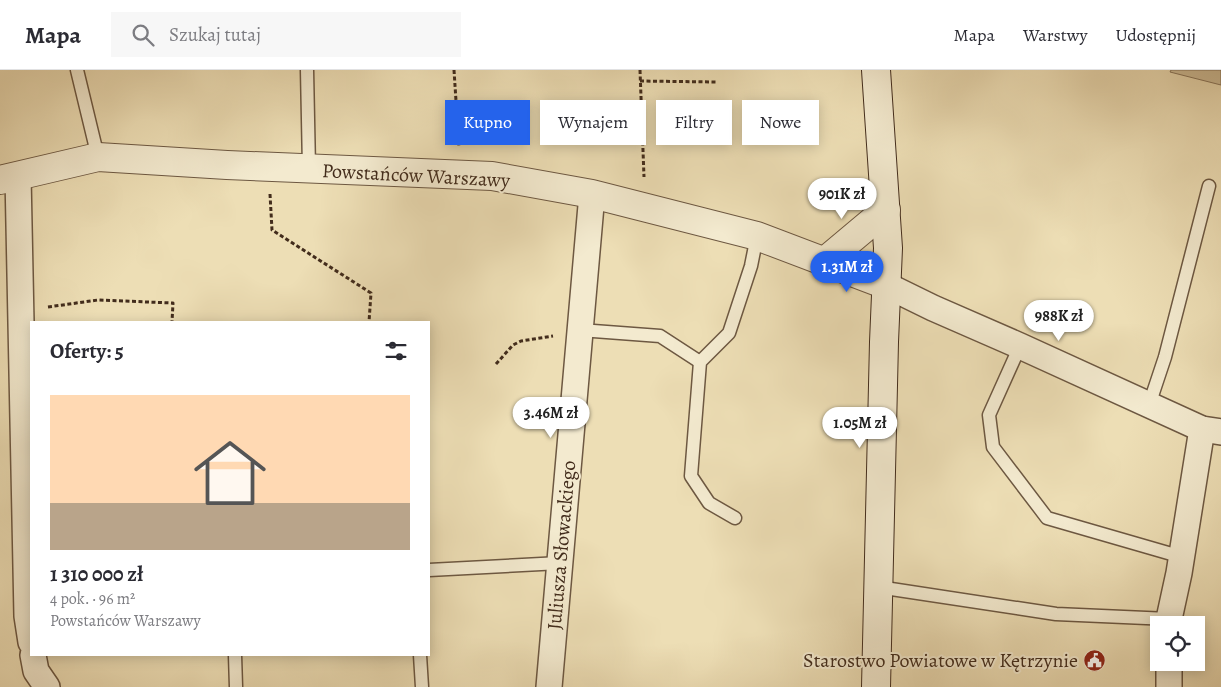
<!DOCTYPE html>
<html lang="pl">
<head>
<meta charset="utf-8">
<style>
  :root { --surface:#fff; --page:#f7f7f7; --text:#2b2b33; --muted:#7c7c81; --line:#e1e1e2; --accent:#2563eb }
  body { margin:0; font-family:Alegreya,serif; background:var(--page); color:var(--text); height:100vh; display:flex; flex-direction:column; font-size:19px; white-space:nowrap }
  * { box-sizing:border-box; margin:0 }
  p { font-size:16px; color:var(--muted) }
  .icon { flex:none; width:28px; height:28px; fill:none; stroke:currentColor; stroke-width:2; stroke-linecap:round; stroke-linejoin:round }
  .map { position:relative; flex:1; overflow:hidden }
  .side { position:absolute; left:30px; top:251px; width:400px; height:335px; display:flex; flex-direction:column; background:var(--surface); border-radius:0px; box-shadow:0 2px 12px #0003 }
  .side>* { flex:none }
  .top-card { position:absolute; left:445px; top:30px; width:475px; height:45px; display:flex; gap:10px }
  .fabs { position:absolute; left:1150px; top:546px; display:grid; gap:10px }
  .fabs a { display:grid; place-items:center; width:55px; height:55px; border-radius:0px; background:var(--surface); box-shadow:0 2px 12px #0003; font-size:25px }
  .price { position:absolute; translate:-50% -42px; padding:0 11px; border-radius:18px; background:#fff; color:#222; font-size:16px; line-height:32px; filter:drop-shadow(0 1px 2px #0008) }
  .price::after { content:''; position:absolute; left:50%; top:30px; width:15px; height:11px; margin-left:-8px; background:inherit; clip-path:polygon(0 0,100% 0,50% 100%) }
  .price.on { background:var(--accent); color:#fff }
  ul { padding:0; list-style:none }
  li { display:grid; align-content:center; gap:10px; height:265px; padding:0 20px }
  li+li { border-top:1px solid var(--line) }
  li span { display:grid; place-items:center; height:155px; border-radius:0px; color:#555 }
  li>.icon { margin-inline-start:auto }
  span .icon { width:90px; height:90px; fill:#fffc; stroke-width:1 }
  li b { font-size:21px }
  h2 { display:flex; justify-content:space-between; align-items:center; height:60px; padding:0 20px; font-size:21px }
  .tag { padding:0 18px; border-radius:0px; background:var(--surface); box-shadow:0 2px 12px #0003; font-size:18px; line-height:45px }
  .tag.on { background:var(--accent); color:#fff }
  header { display:flex; align-items:center; gap:30px; box-sizing:border-box; height:70px; padding:0 25px; background:var(--surface); border-bottom:1px solid var(--line) }
  header strong { font-size:24px }
  nav { display:flex; gap:28px; margin-inline-start:auto; font-size:18px }
  .search { width:350px; height:45px; background:var(--page); display:flex; align-items:center; gap:12px; box-sizing:border-box; padding:0 18px; border-radius:0px; color:var(--muted); font-size:19px }
  .map>svg:first-child { display:block }
  .green { fill:#d0c09b; stroke:#89765c }
  .lines { fill:none; stroke-linecap:round; stroke-linejoin:round }
  .service-casing { stroke:#6d5842; stroke-width:15 }
  .minor-casing { stroke:#6d5842; stroke-width:28 }
  .tertiary-casing { stroke:#6d5842; stroke-width:30 }
  .secondary-casing { stroke:#422c1c; stroke-width:30 }
  .path { stroke:#422c1c; stroke-width:3; stroke-dasharray:4 2.5; stroke-linecap:butt }
  .service { stroke:#f3eacf; stroke-width:12 }
  .minor { stroke:#f3eacf; stroke-width:25 }
  .tertiary { stroke:#f3eacf; stroke-width:28 }
  .secondary { stroke:#f3eacf; stroke-width:28 }
  .labels { text-anchor:middle; stroke-width:4; stroke-linejoin:round; paint-order:stroke }
  .street-label { font-size:20px; fill:#422c1c; stroke:#f3eacf }
  .poi-label { font-size:20px; fill:#422c1c; stroke:#f3eacf; text-anchor:end }
</style>
</head>
<body>
<header>
<strong>Mapa</strong>
<div class="search"><svg class="icon" aria-label="search" viewBox="0 0 24 24"><circle cx="10" cy="10" r="6"/><path d="M15 15l6 6"/></svg>Szukaj tutaj</div>
<nav><a>Mapa</a><a>Warstwy</a><a>Udostępnij</a></nav>
</header>
<div class="map">
<svg width="1221" height="617" viewBox="0 0 1221 617">
  <rect width="100%" height="100%" fill="#eddeb5"/>
  <filter id="stains"><feTurbulence type="fractalNoise" baseFrequency=".004" numOctaves="4"/><feColorMatrix values="0 0 0 0 .2 0 0 0 0 .09 0 0 0 0 .02 0 0 0 .5 -.17"/></filter>
  <radialGradient id="worn" r=".72"><stop offset=".6" stop-color="#630" stop-opacity="0"/><stop offset="1" stop-color="#630" stop-opacity=".3"/></radialGradient>
  <!-- green -->
  <polygon class="green" points="1171,0 1221,0 1221,15 1170,2"/>
  <g class="lines">
    <defs>
      <g id="service">
        <polyline points="77,0 98,87"/>
        <polyline points="307,0 309,98"/>
        <polyline points="580,260 660,266 700,292"/>
        <polyline points="1020,276 989,345 993,377 1047,448 1182,487"/>
        <polyline points="1149,335 1165,287 1209,116"/>
        <polyline points="735,448 709,433 691,406 700,292 729,263 751,196 757,166"/>
        <polyline points="429,500 560,493"/>
        <polyline points="878,517 1056,544 1169,549"/>
        <polyline points="235,585 236,617"/>
        <polyline points="420,585 422,617"/>
      </g>
      <g id="minor">
        <polyline points="18,106 27,546 31,572"/>
        <polyline points="886,215 933,238 1020,276 1202,359 1221,362"/>
        <polyline points="1169,555 1169,549 1179,503 1202,359"/>
        <polyline points="33,585 36,601 47,617"/>
        <polyline points="1169,592 1169,617"/>
        <polyline points="549,617 592,124"/>
      </g>
      <g id="tertiary">
        <polyline points="0,110 98,87 227,95 492,106 592,124 757,166 886,215"/>
        <polyline points="824,192 886,140"/>
      </g>
      <polyline id="secondary" points="876,617 884,272 888,178 876,0"/>
    </defs>
    <!-- service casing -->
    <use href="#service" class="service-casing"/>
    <!-- minor casing -->
    <use href="#minor" class="minor-casing"/>
    <!-- tertiary casing -->
    <use href="#tertiary" class="tertiary-casing"/>
    <!-- secondary casing -->
    <use href="#secondary" class="secondary-casing"/>
    <!-- path -->
    <g class="path">
      <polyline points="454,0 459,77"/>
      <polyline points="640,0 644,107"/>
      <polyline points="640,11 718,12"/>
      <polyline points="270,124 272,160 371,223 369,252"/>
      <polyline points="48,237 98,230 173,233 172,252"/>
      <polyline points="496,294 513,275 521,271 553,266"/>
    </g>
    <!-- service -->
    <use href="#service" class="service"/>
    <!-- minor -->
    <use href="#minor" class="minor"/>
    <!-- tertiary -->
    <use href="#tertiary" class="tertiary"/>
    <!-- secondary -->
    <use href="#secondary" class="secondary"/>
  </g>
  <!-- icons -->
  <defs>
    <symbol id="civic-disc" viewBox="-11 -11 22 22"><circle r="9.5" fill="#8f2418" stroke="#f3eacf"/><path d="M-.6-6.5H3V-4.5H.6V-3L4-1V1h2V6H-6V1h2V-1L-.6-3ZM-1.2 2.5V6h2.4V2.5Z" fill="#fff"/></symbol>
  </defs>
  <g fill-rule="evenodd">
    <use href="#civic-disc" x="1082" y="578" width="25" height="25"/>
  </g>
  <g class="labels">
    <!-- street labels -->
    <g class="street-label">
      <text transform="translate(416 105) rotate(3)" y="7">Powstańców Warszawy</text>
      <text transform="translate(561 475) rotate(-85)" y="7">Juliusza Słowackiego</text>
    </g>
    <!-- poi labels -->
    <g class="poi-label">
      <text x="1078" y="597">Starostwo Powiatowe w Kętrzynie</text>
    </g>
  </g>
  <rect width="100%" height="100%" filter="url(#stains)"/>
  <rect width="100%" height="100%" fill="url(#worn)"/>
</svg>
<div class="fabs">
<a><svg class="icon" aria-label="locate" viewBox="0 0 24 24"><circle cx="12" cy="12" r="6"/><path d="M12 2v4M12 18v4M2 12h4M18 12h4"/></svg></a>
</div>
<b class="price" style="left:842px;top:150px">901K zł</b>
<b class="price on" style="left:847px;top:223px">1.31M zł</b>
<b class="price" style="left:1059px;top:272px">988K zł</b>
<b class="price" style="left:551px;top:369px">3.46M zł</b>
<b class="price" style="left:860px;top:379px">1.05M zł</b>
<div class="top-card">
<a class="tag on">Kupno</a>
<a class="tag">Wynajem</a>
<a class="tag">Filtry</a>
<a class="tag">Nowe</a>
</div>
<section class="side">
<h2>Oferty: 5<svg class="icon" aria-label="filters" viewBox="0 0 24 24"><path d="M4 7h16M4 17h16"/><circle cx="9" cy="7" r="2"/><circle cx="15" cy="17" r="2"/></svg></h2>
<ul>
<li><span style="background:linear-gradient(#ffd9b3 70%,#b9a48a 0)"><svg class="icon" aria-label="home" viewBox="0 0 24 24"><path d="M3 11l9-7 9 7M6 9v11h12V9"/></svg></span><div><b>1 310 000 zł</b><p>4 pok. · 96 m²</p><p>Powstańców Warszawy</p></div></li>
</ul>
</section>
</div>
</body>
</html>
